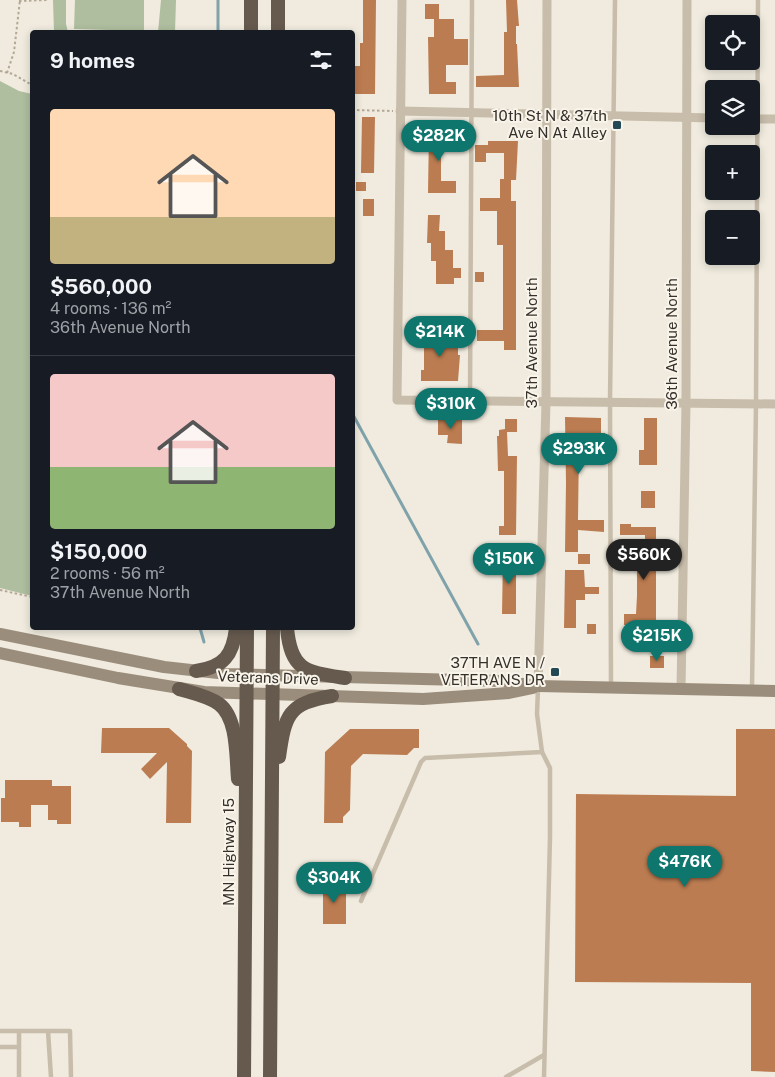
<!DOCTYPE html>
<html lang="en">
<head>
<meta charset="utf-8">
<style>
  :root { --surface:#171b24; --page:#242831; --text:#f1f3f6; --muted:#9ea1a6; --line:#363941; --accent:#0f766e }
  body { margin:0; font-family:"Public Sans",sans-serif; background:var(--page); color:var(--text); height:100vh; display:flex; flex-direction:column; font-size:19px; white-space:nowrap }
  * { box-sizing:border-box; margin:0 }
  p { font-size:16px; color:var(--muted) }
  .icon { flex:none; width:28px; height:28px; fill:none; stroke:currentColor; stroke-width:2; stroke-linecap:round; stroke-linejoin:round }
  .map { position:relative; flex:1; overflow:hidden }
  .panel { position:absolute; left:30px; top:30px; width:325px; height:600px; display:flex; flex-direction:column; background:var(--surface); border-radius:5px; box-shadow:0 2px 8px #0003 }
  .panel>* { flex:none }
  .fabs { position:absolute; left:705px; top:15px; display:grid; gap:10px }
  .fabs a { display:grid; place-items:center; width:55px; height:55px; border-radius:5px; background:var(--surface); box-shadow:0 2px 8px #0003; font-size:25px }
  .price { position:absolute; translate:-50% -42px; padding:0 11px; border-radius:18px; background:var(--accent); color:#fff; font-size:16px; line-height:32px; filter:drop-shadow(0 1px 2px #0008) }
  .price::after { content:''; position:absolute; left:50%; top:30px; width:15px; height:11px; margin-left:-8px; background:inherit; clip-path:polygon(0 0,100% 0,50% 100%) }
  .price.on { background:#222; color:#fff }
  ul { padding:0; list-style:none }
  li { display:grid; align-content:center; gap:10px; height:265px; padding:0 20px }
  li+li { border-top:1px solid var(--line) }
  li span { display:grid; place-items:center; height:155px; border-radius:5px; color:#555 }
  li>.icon { margin-inline-start:auto }
  span .icon { width:90px; height:90px; fill:#fffc; stroke-width:1 }
  li b { font-size:21px }
  h2 { display:flex; justify-content:space-between; align-items:center; height:60px; padding:0 20px; font-size:21px }
  .map>svg:first-child { display:block }
  .green { fill:#afbe9f }
  .lines { fill:none; stroke-linecap:round; stroke-linejoin:round }
  .stream { stroke:#7fa2ab; stroke-width:3 }
  .building { fill:#bc7c51 }
  .path { stroke:#b3a795; stroke-width:2; stroke-dasharray:2.5 2.5; stroke-linecap:butt }
  .service { stroke:#c8bdab; stroke-width:4.5 }
  .minor { stroke:#c8bdab; stroke-width:9 }
  .secondary { stroke:#9b8d7c; stroke-width:12 }
  .trunk { stroke:#665a4e; stroke-width:14 }
  .poi-dot { fill:#234954; stroke:#f8f4ea; stroke-width:2 }
  .labels { text-anchor:middle; stroke-width:4; stroke-linejoin:round; paint-order:stroke }
  .poi-label { font-size:15px; fill:#362f2a; stroke:#f8f4ea; text-anchor:end }
  .street-label { font-size:15px; fill:#362f2a; stroke:#f8f4ea }
</style>
</head>
<body>
<div class="map">
<svg width="775" height="1077" viewBox="0 0 775 1077">
  <rect width="100%" height="100%" fill="#f0ebde"/>
  <!-- green -->
  <g class="green">
    <polygon points="53,0 66,0 66,24 68,32 54,32"/>
    <polygon points="75,0 144,0 144,31 74,29"/>
    <polygon points="161,0 176,0 175,32 158,32"/>
    <polygon points="0,81 19,91 32,94 32,596 0,588"/>
  </g>
  <g class="lines">
    <!-- stream -->
    <g class="stream">
      <polyline points="218,32 218,0"/>
      <polyline points="352,413 478,644"/>
      <polyline points="200,628 204,642"/>
    </g>
  </g>
  <!-- building -->
  <g class="building">
    <polygon points="363,0 376,0 375,94 354,94 352,66 360,66 360,43 363,43"/>
    <polygon points="506,0 517,0 519,26 516,26 516,44 517,44 519,87 476,87 476,76 504,75 504,32 507,32"/>
    <polygon points="425,4 439,4 439,19 454,19 454,39 468,39 468,65 446,65 446,82 456,82 456,94 429,94 428,37 434,37 434,19 425,19"/>
    <polygon points="362,117 375,117 374,173 361,173"/>
    <polygon points="429,130 454,130 454,144 441,144 441,181 456,181 456,193 428,193"/>
    <polygon points="488,141 518,141 516,180 511,180 511,201 516,201 516,350 504,350 504,341 477,341 477,330 503,330 503,245 497,245 497,211 480,211 480,198 500,198 500,179 504,179 504,153 486,153 486,162 475,162 475,145 488,145"/>
    <rect x="356" y="182" width="10" height="9"/>
    <rect x="363" y="199" width="11" height="17"/>
    <polygon points="428,215 440,215 439,231 445,231 445,250 453,250 453,268 461,268 461,278 454,278 454,284 436,284 436,261 431,261 431,243 427,243"/>
    <rect x="475" y="272" width="9" height="10"/>
    <polygon points="424,328 437,328 437,340 458,340 458,355 460,355 458,381 421,381 421,370 424,370"/>
    <polygon points="565,417 601,418 601,433 605,433 605,446 579,446 578,520 604,520 604,532 578,530 578,552 565,552 566,483"/>
    <polygon points="447,418 462,418 462,444 447,443 448,435 438,435 438,420 447,420"/>
    <polygon points="644,418 657,418 657,465 639,465 639,450 644,450"/>
    <polygon points="505,419 517,419 517,432 507,432 508,456 517,456 516,535 499,535 499,526 504,526 504,471 498,471 497,436 499,436 499,430 505,429"/>
    <rect x="641" y="491" width="14" height="17"/>
    <polygon points="620,524 631,524 631,527 656,527 656,636 643,636 643,625 624,625 624,614 636,614 637,596 637,568 624,567 625,560 638,561 638,554 645,554 645,535 620,535"/>
    <rect x="578" y="554" width="12" height="10"/>
    <polygon points="503,555 516,555 516,614 502,614"/>
    <polygon points="565,570 584,570 585,587 599,587 599,594 585,594 585,600 576,600 576,628 564,628"/>
    <rect x="587" y="624" width="9" height="10"/>
    <rect x="650" y="656" width="14" height="12"/>
    <polygon points="102,728 169,728 187,744 187,746 192,751 191,823 166,823 167,762 150,779 141,769 157,753 101,753"/>
    <polygon points="350,729 419,729 419,748 414,748 407,755 363,754 351,766 350,810 343,817 343,823 324,823 325,752"/>
    <polygon points="736,729 775,729 775,1072 751,1071 751,983 575,982 576,794 736,796"/>
    <polygon points="5,780 52,780 52,786 71,786 71,824 57,824 57,820 48,820 48,805 31,805 31,827 19,827 19,822 1,822 1,798 5,798"/>
    <rect x="323" y="884" width="23" height="40"/>
  </g>
  <g class="lines">
    <!-- path -->
    <g class="path">
      <polyline points="19,1 47,0"/>
      <polyline points="0,71 13,74 32,85"/>
      <polyline points="7,73 14,52 20,0"/>
      <polyline points="352,110 393,111"/>
      <polyline points="0,590 32,597"/>
    </g>
    <!-- service -->
    <g class="service">
      <polyline points="470,401 472,0"/>
      <polyline points="611,686 610,402 615,0"/>
      <polyline points="752,689 756,404 758,0"/>
      <polyline points="542,752 550,768 550,837 544,1077"/>
      <polyline points="361,901 421,762 425,758 542,752 537,714 538,688"/>
      <polyline points="0,1031 70,1031 71,1077"/>
      <polyline points="48,1031 51,1077"/>
      <polyline points="0,1047 19,1047"/>
      <polyline points="19,1077 19,1031"/>
      <polyline points="506,1077 544,1055"/>
    </g>
    <!-- minor -->
    <g class="minor">
      <polyline points="402,0 397,400 775,404"/>
      <polyline points="400,111 714,118"/>
      <polyline points="751,119 775,119"/>
      <polyline points="538,686 546,402 547,0"/>
      <polyline points="681,689 686,403 687,0"/>
    </g>
    <!-- secondary -->
    <g class="secondary">
      <polyline points="0,634 164,667 227,674 501,681 538,686 775,691"/>
      <polyline points="0,653 118,678 204,692 423,699 509,693 533,688"/>
    </g>
    <!-- trunk -->
    <g class="trunk">
      <polyline points="251,32 251,0"/>
      <polyline points="278,32 278,0"/>
      <path d="M287 628C291 671 306 672 345 678"/>
      <path d="M196 671C224 667 233 655 236 628"/>
      <path d="M179 689C192 693 208 696 219 704 238 718 236 758 238 779"/>
      <path d="M279 757C285 715 288 703 332 696"/>
      <polyline points="244,1077 247,628"/>
      <polyline points="270,1077 273,628"/>
    </g>
  </g>
  <!-- markers -->
  <g class="poi-dot">
    <rect x="612" y="120" width="10" height="10" rx="2.5"/>
    <rect x="550" y="667" width="10" height="10" rx="2.5"/>
  </g>
  <g class="labels">
    <!-- poi labels -->
    <g class="poi-label">
      <text x="607" y="121">10th St N &amp; 37th<tspan x="607" dy="17">Ave N At Alley</tspan></text>
      <text x="545" y="668">37TH AVE N /<tspan x="545" dy="17">VETERANS DR</tspan></text>
    </g>
    <!-- street labels -->
    <g class="street-label">
      <text transform="translate(532 343) rotate(-90)" y="5">37th Avenue North</text>
      <text transform="translate(672 344) rotate(-90)" y="5">36th Avenue North</text>
      <text transform="translate(268 678) rotate(2)" y="5">Veterans Drive</text>
      <text transform="translate(229 852) rotate(-90)" y="5">MN Highway 15</text>
    </g>
  </g>
</svg>
<div class="fabs">
<a><svg class="icon" aria-label="locate" viewBox="0 0 24 24"><circle cx="12" cy="12" r="6"/><path d="M12 2v4M12 18v4M2 12h4M18 12h4"/></svg></a>
<a><svg class="icon" aria-label="layers" viewBox="0 0 24 24"><path d="M12 4l9 5-9 5-9-5zM3 14l9 5 9-5"/></svg></a>
<a>+</a>
<a>−</a>
</div>
<b class="price" style="left:439px;top:162px">$282K</b>
<b class="price" style="left:440px;top:358px">$214K</b>
<b class="price" style="left:451px;top:430px">$310K</b>
<b class="price" style="left:579px;top:475px">$293K</b>
<b class="price on" style="left:644px;top:581px">$560K</b>
<b class="price" style="left:509px;top:585px">$150K</b>
<b class="price" style="left:657px;top:662px">$215K</b>
<b class="price" style="left:685px;top:888px">$476K</b>
<b class="price" style="left:334px;top:904px">$304K</b>
<section class="panel">
<h2>9 homes<svg class="icon" aria-label="filters" viewBox="0 0 24 24"><path d="M4 7h16M4 17h16"/><circle cx="9" cy="7" r="2"/><circle cx="15" cy="17" r="2"/></svg></h2>
<ul>
<li><span style="background:linear-gradient(#ffd9b3 70%,#c2b280 0)"><svg class="icon" aria-label="home" viewBox="0 0 24 24"><path d="M3 11l9-7 9 7M6 9v11h12V9"/></svg></span><div><b>$560,000</b><p>4 rooms · 136 m²</p><p>36th Avenue North</p></div></li>
<li><span style="background:linear-gradient(#f6c9c9 60%,#8fb573 0)"><svg class="icon" aria-label="home" viewBox="0 0 24 24"><path d="M3 11l9-7 9 7M6 9v11h12V9"/></svg></span><div><b>$150,000</b><p>2 rooms · 56 m²</p><p>37th Avenue North</p></div></li>
</ul>
</section>
</div>
</body>
</html>
